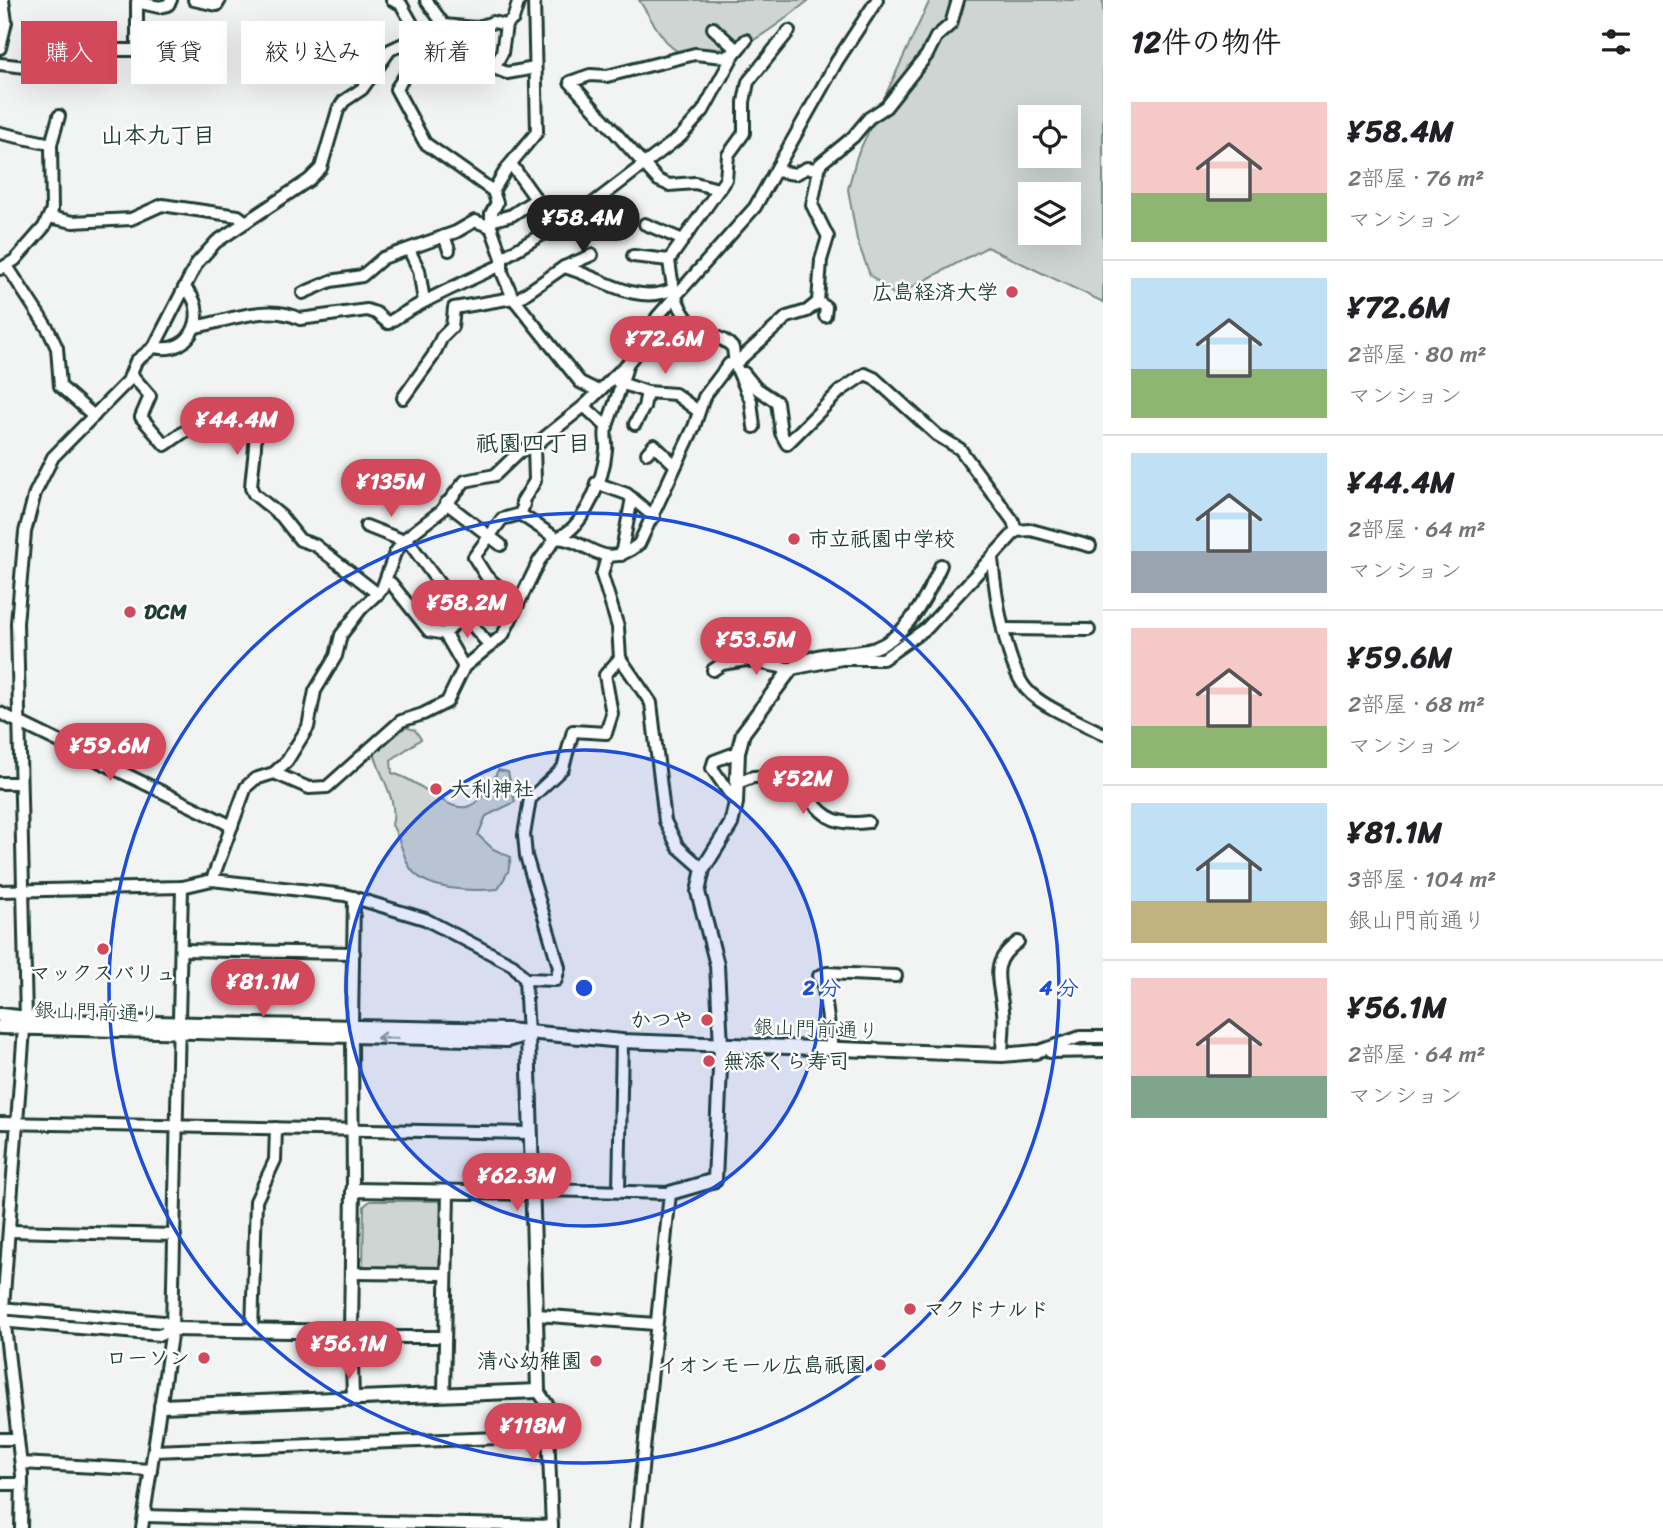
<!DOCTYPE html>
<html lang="ja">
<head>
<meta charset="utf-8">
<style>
  :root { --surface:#fff; --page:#f6f6f6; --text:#202124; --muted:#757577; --line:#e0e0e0; --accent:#d1495b }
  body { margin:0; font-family:Sriracha,"Klee One",sans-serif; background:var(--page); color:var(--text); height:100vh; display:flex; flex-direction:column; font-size:26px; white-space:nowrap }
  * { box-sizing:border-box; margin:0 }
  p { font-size:23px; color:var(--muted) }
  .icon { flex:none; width:38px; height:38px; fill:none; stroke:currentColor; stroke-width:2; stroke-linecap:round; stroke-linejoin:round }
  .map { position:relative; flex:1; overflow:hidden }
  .side { display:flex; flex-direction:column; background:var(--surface); width:560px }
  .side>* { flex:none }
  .banner { position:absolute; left:21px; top:21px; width:665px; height:63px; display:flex; gap:14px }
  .tools { position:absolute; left:1018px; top:105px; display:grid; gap:14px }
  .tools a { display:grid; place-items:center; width:63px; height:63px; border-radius:0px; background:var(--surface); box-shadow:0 7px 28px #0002; font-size:35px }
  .price { position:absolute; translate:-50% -60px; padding:0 16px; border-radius:24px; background:var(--accent); color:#fff; font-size:23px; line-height:46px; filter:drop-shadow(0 2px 4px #0008) }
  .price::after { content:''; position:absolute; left:50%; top:42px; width:21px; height:16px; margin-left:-10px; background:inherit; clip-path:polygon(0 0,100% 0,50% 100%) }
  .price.current { background:#222; color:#fff }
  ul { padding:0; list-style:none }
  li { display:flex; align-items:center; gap:21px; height:175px; padding:0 28px }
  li+li { border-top:2px solid var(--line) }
  li span { display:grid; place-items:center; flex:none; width:196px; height:140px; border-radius:0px; color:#555 }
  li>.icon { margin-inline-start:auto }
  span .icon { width:84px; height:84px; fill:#fffc; stroke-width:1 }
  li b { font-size:30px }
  h2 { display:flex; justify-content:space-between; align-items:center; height:84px; padding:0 28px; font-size:30px }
  .pill { padding:0 24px; border-radius:0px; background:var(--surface); box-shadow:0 7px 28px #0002; font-size:24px; line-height:63px }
  .pill.current { background:var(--accent); color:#fff }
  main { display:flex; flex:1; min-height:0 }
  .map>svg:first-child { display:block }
  .green { fill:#ced5d3; stroke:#768984; stroke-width:2; fill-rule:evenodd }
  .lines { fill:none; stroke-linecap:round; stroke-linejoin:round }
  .stream { stroke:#6d807b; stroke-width:2.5 }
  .minor-casing { stroke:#1f3d34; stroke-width:16 }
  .tertiary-casing { stroke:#1f3d34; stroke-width:18 }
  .minor { stroke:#fff; stroke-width:10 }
  .tertiary { stroke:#fff; stroke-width:12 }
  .oneway { stroke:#8f9e9a }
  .ring { fill:none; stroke:#1d4ed8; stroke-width:3.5 }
  .poi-dot { fill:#d1495b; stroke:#fff; stroke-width:2.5 }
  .labels { text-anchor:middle; stroke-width:5; stroke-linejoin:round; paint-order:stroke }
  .poi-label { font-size:21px; font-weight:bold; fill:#1f3d34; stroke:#fff; text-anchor:end }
  .street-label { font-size:21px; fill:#1f3d34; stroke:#fff }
  .neighbourhood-label { font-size:23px; font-weight:bold; fill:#1f3d34; stroke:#fff }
  .centre { fill:#1d4ed8; stroke:#fff; stroke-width:3.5 }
  .ring-label { font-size:21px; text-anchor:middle; font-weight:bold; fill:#1d4ed8; stroke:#fff; stroke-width:5; stroke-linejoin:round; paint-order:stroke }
</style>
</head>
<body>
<main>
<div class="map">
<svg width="1103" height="1528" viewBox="0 0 1103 1528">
  <rect width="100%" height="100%" fill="#f2f3f3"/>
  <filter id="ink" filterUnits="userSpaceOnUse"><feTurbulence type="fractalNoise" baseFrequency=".0143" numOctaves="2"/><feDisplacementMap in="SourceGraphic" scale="14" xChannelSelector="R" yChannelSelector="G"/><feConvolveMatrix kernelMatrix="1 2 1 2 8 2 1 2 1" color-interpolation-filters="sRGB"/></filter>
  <g filter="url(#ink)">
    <!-- green -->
    <g class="green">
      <path d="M639 0H809C778 25 715 78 674 49 663 42 647 12 639 0Z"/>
      <path d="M930 0H1103V302L987 247 896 296 870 275 857 240 848 189 857 156ZM1031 117H1069V156H1031ZM1031 194H1069V233H1031Z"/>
      <path d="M405 727 415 730 421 739 391 760 392 773C439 786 465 845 498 770L508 772 515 802 486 816 478 835 493 849 511 857 508 872 498 889C473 891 423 892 409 866 402 853 400 838 392 825 399 799 379 777 374 751L389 737Z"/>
      <polygon points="370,1201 439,1201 442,1206 439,1270 368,1269 363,1266 364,1206"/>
    </g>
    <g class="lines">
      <!-- stream -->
      <polyline class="stream" points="9,1315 159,1328"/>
      <defs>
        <g id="minor">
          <polyline points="194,0 217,5 220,0"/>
          <polyline points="392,0 401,4 419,36"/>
          <polyline points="426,0 444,25"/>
          <polyline points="519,0 513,19 506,25 502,53 494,68 507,73 535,68"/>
          <polyline points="713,28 737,50"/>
          <path d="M413 38C420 59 407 72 396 89L425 143 493 191 497 203 491 214V227L502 258V272L513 298 580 382 598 391"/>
          <polyline points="0,48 6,22 3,0"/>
          <polyline points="334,49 369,78"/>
          <polyline points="0,64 102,76 107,50 137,50 137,2 159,7 168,5 171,0"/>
          <polyline points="0,133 51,144"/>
          <polyline points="777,171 795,174 807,168 818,169"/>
          <polyline points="718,189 695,183 669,185 658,180 570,82 590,75 607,76 695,54 724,57 734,54"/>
          <polyline points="493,191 507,168 537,132 534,0"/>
          <polyline points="49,217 73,222 131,219 162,205 238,216 246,222"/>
          <polyline points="491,221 512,215 536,199 511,164"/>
          <polyline points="645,224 683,240"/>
          <polyline points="444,236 449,250"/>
          <polyline points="409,250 419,270 424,301"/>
          <polyline points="633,256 669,260"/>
          <polyline points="502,258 587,208 681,136 703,111 734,54 746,40"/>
          <polyline points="7,266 48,329 57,348 60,386 94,416"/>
          <polyline points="564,267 592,255"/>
          <polyline points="0,269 15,260 44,227 52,210 51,144 59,116"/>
          <polyline points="303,293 331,281 362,276 383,258 456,232 475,221 491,227"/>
          <path d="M515 301 564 267C599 276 636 307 673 289"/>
          <polyline points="818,302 826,307 825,316"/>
          <path d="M195 327C227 321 269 303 300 319L367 310 376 313 388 323C423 300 463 283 501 265"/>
          <path d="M154 347C194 357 210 307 184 288"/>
          <polyline points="744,373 756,388 777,402 781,433 787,444 840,391 865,374 874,378 937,435 960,449 1013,521 1016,531"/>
          <path d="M131 374 150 396 141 417 165 445C182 434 248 381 255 427 257 446 252 468 251 488L254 494 281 516 300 540 315 545 378 594"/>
          <polyline points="618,382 647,392 675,394 698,411"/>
          <polyline points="403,398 433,356 442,337 452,327 454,308 513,298"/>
          <polyline points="584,406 607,427"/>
          <polyline points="635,424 644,407 647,392"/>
          <path d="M754 427 751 401 735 364 733 348C726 339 715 337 704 332 677 319 672 287 669 260L726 179 728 155 744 133V102L748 82 789 31"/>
          <polyline points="647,453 654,445 675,465"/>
          <polyline points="596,483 627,494 654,517"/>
          <polyline points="446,503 501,545"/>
          <polyline points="520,514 524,505 522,502 535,481 534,446"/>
          <polyline points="366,526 404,541"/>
          <polyline points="406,538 451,600 490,646"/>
          <polyline points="621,555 632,498"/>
          <polyline points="607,557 602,575 618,627 620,658 651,703 665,821 678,847 703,869"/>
          <path d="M992 559C995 591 1006 673 1031 694 1051 711 1080 721 1103 734"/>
          <polyline points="385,583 391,583 429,631 445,634"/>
          <path d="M518 604 486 576 474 557 502 519 520 514 556 538C584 530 604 477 606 450 607 443 604 436 606 429 613 408 621 387 627 366"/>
          <polyline points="1003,629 1089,630"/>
          <polyline points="464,667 445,634 465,613"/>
          <path d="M793 668C822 646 845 658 875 648 907 637 929 593 941 565"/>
          <polyline points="713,670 722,664 746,660 791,669 842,659 883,659 927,628 1016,531 1031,530 1090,546"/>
          <polyline points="0,713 232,826"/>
          <path d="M274 773 309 788 327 787 401 721 423 714 447 702 464 667 503 635 539 561 556 538C591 540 602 573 639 544L694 427 704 397 729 364H735L787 317 807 311 818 302 821 260 828 237 812 205 820 164 853 137 869 118 886 107 927 55 936 37 951 24 958 0"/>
          <polyline points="0,783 18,783"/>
          <path d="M737 783 753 777 792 775C817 806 823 828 868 822"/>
          <polyline points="736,803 712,768 714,761 738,752"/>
          <polyline points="212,880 246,787 255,779 274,773 287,761 308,727 315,691 336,656 341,635 361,609 382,589 395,553 406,538 441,511 465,481 495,475 519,452 534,446 584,406 628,363 647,340 657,317 755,207 837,61 877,0"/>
          <polyline points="0,891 182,887 212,880 345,895 425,919 513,965 525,979 528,1034"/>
          <polyline points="181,950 354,953"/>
          <polyline points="525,979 556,980 559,967 526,856 524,835 530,799 563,768 573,731 606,733 612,714 605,675 620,658"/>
          <polyline points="26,1019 17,623 25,532 35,493 53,457 128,381 136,361 154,347 197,263 216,242 309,180 321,168 338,110 344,101 362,89 390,50 444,25 476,28 493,22 506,25"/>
          <polyline points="352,1025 354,897"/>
          <polyline points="352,1038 353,1190"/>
          <polyline points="832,1049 824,989 819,976 827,973 896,976"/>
          <polyline points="1036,1052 1080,1037 1103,1037"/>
          <polyline points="1050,1052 1103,1051"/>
          <path d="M1002 1055C1002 1040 1005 1025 1003 1011 1000 982 988 963 1018 942"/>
          <polyline points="0,1123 530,1133"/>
          <polyline points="619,1190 622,1041"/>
          <polyline points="533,1193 544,1190 670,1193 636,1528"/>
          <polyline points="10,1231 175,1235"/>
          <polyline points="353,1273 445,1274"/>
          <polyline points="0,1308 163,1322 172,1329 160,1335 0,1321"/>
          <polyline points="537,1315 655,1324"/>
          <polyline points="252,1331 256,1201 275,1160 276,1128"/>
          <polyline points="538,1391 547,1404 552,1528"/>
          <polyline points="444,1395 448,1192"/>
          <polyline points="353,1397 351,1332 365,1337 444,1337"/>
          <polyline points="0,1439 18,1439"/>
          <polyline points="154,1451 548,1436"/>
          <polyline points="21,1463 151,1470"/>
          <polyline points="0,1484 22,1484"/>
          <polyline points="144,1516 552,1526"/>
          <polyline points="21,1528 22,1475 3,1308 24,1029"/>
          <polyline points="142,1528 172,1329 182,887"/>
        </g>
        <g id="tertiary">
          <polyline points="0,1015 56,1021 507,1030 622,1041 1002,1055 1036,1052"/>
          <polyline points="0,1027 507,1040 524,1035"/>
          <polyline points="670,1193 715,1180 721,1046 717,965 698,892 703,869 731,824 736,803 738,752 743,733 791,669"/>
          <polyline points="172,1329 351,1332 353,1190 533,1193"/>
          <polyline points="161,1406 538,1391 528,1034"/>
        </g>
      </defs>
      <!-- minor casing -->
      <use href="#minor" class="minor-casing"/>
      <!-- tertiary casing -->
      <use href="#tertiary" class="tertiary-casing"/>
      <!-- minor -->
      <use href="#minor" class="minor"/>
      <!-- tertiary -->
      <use href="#tertiary" class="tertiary"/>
    </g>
    <!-- one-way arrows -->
    <defs><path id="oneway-shaft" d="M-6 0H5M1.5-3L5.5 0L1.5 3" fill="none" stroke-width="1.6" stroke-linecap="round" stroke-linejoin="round" transform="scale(1.75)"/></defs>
    <use class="oneway" href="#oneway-shaft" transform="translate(387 1038) rotate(-179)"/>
  </g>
  <!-- distance rings -->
  <circle cx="584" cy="988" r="238" fill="#1d4ed8" fill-opacity=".12"/>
  <g class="ring">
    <circle cx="584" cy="988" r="238"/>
    <circle cx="584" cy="988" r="475"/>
  </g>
  <!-- markers -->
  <g class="poi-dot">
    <circle cx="1012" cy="292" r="7"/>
    <circle cx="794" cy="539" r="7"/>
    <circle cx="130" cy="612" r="7"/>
    <circle cx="436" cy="789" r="7"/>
    <circle cx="103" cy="949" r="7"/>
    <circle cx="707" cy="1020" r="7"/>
    <circle cx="709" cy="1061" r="7"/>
    <circle cx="910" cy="1309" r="7"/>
    <circle cx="204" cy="1358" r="7"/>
    <circle cx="596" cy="1361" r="7"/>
    <circle cx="880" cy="1365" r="7"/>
  </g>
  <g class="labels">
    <!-- poi labels -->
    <g class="poi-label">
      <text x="998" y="299">広島経済大学</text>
      <text x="808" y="546" text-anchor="start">市立祇園中学校</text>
      <text x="144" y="619" text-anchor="start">DCM</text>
      <text x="450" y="796" text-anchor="start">大利神社</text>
      <text x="103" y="980" text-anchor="middle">マックスバリュ</text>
      <text x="693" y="1027">かつや</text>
      <text x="723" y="1068" text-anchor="start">無添くら寿司</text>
      <text x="924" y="1316" text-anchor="start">マクドナルド</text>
      <text x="190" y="1365">ローソン</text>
      <text x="582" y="1368">清心幼稚園</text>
      <text x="866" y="1372">イオンモール広島祇園</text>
    </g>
    <!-- street labels -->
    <g class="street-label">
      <text transform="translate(97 1012) rotate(2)" y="7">銀山門前通り</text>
      <text transform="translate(816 1029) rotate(2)" y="7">銀山門前通り</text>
    </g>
    <!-- neighbourhood labels -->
    <g class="neighbourhood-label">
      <text x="158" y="143">山本九丁目</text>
      <text x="533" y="451">祇園四丁目</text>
    </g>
  </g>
  <circle cx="584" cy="988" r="10" class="centre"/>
  <g class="ring-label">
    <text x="822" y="995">2 分</text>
    <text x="1059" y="995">4 分</text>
  </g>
</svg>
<div class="tools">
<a><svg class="icon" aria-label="locate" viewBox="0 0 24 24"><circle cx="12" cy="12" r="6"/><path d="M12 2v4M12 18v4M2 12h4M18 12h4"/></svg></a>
<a><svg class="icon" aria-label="layers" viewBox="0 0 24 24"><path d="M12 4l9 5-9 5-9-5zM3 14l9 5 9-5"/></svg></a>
</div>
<b class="price current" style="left:583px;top:255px">¥58.4M</b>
<b class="price" style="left:665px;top:376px">¥72.6M</b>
<b class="price" style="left:237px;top:457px">¥44.4M</b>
<b class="price" style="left:391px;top:519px">¥135M</b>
<b class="price" style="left:467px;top:640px">¥58.2M</b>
<b class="price" style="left:756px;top:677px">¥53.5M</b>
<b class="price" style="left:110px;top:783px">¥59.6M</b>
<b class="price" style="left:803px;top:816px">¥52M</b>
<b class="price" style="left:263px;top:1019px">¥81.1M</b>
<b class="price" style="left:517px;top:1213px">¥62.3M</b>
<b class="price" style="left:349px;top:1381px">¥56.1M</b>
<b class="price" style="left:533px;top:1463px">¥118M</b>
<div class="banner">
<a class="pill current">購入</a>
<a class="pill">賃貸</a>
<a class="pill">絞り込み</a>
<a class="pill">新着</a>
</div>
</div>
<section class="side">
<h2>12件の物件<svg class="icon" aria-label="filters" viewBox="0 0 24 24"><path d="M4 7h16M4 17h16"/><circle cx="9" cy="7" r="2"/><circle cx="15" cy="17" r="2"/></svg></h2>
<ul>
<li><span style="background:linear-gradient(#f6c9c9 65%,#8fb573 0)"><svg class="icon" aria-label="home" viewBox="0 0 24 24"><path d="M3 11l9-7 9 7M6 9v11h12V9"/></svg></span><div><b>¥58.4M</b><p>2部屋 · 76 m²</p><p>マンション</p></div></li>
<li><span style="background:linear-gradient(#bfe0f5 65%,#8fb573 0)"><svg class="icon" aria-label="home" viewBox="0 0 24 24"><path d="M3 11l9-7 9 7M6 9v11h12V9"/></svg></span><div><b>¥72.6M</b><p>2部屋 · 80 m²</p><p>マンション</p></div></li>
<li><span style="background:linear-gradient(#bfe0f5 70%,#9aa5b1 0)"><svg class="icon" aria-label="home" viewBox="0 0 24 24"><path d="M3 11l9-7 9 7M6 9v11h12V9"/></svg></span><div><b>¥44.4M</b><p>2部屋 · 64 m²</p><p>マンション</p></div></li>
<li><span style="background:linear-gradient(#f6c9c9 70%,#8fb573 0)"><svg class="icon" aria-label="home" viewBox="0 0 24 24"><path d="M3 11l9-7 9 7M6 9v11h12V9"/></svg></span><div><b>¥59.6M</b><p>2部屋 · 68 m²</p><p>マンション</p></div></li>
<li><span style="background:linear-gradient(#bfe0f5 70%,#c2b280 0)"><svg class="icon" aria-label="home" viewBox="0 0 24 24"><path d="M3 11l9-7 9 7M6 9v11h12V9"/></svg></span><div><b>¥81.1M</b><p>3部屋 · 104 m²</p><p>銀山門前通り</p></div></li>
<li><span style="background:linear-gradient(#f6c9c9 70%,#7fa58c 0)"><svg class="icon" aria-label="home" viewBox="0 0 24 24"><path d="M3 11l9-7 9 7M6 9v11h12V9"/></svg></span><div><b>¥56.1M</b><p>2部屋 · 64 m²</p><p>マンション</p></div></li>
</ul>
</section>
</main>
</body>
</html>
